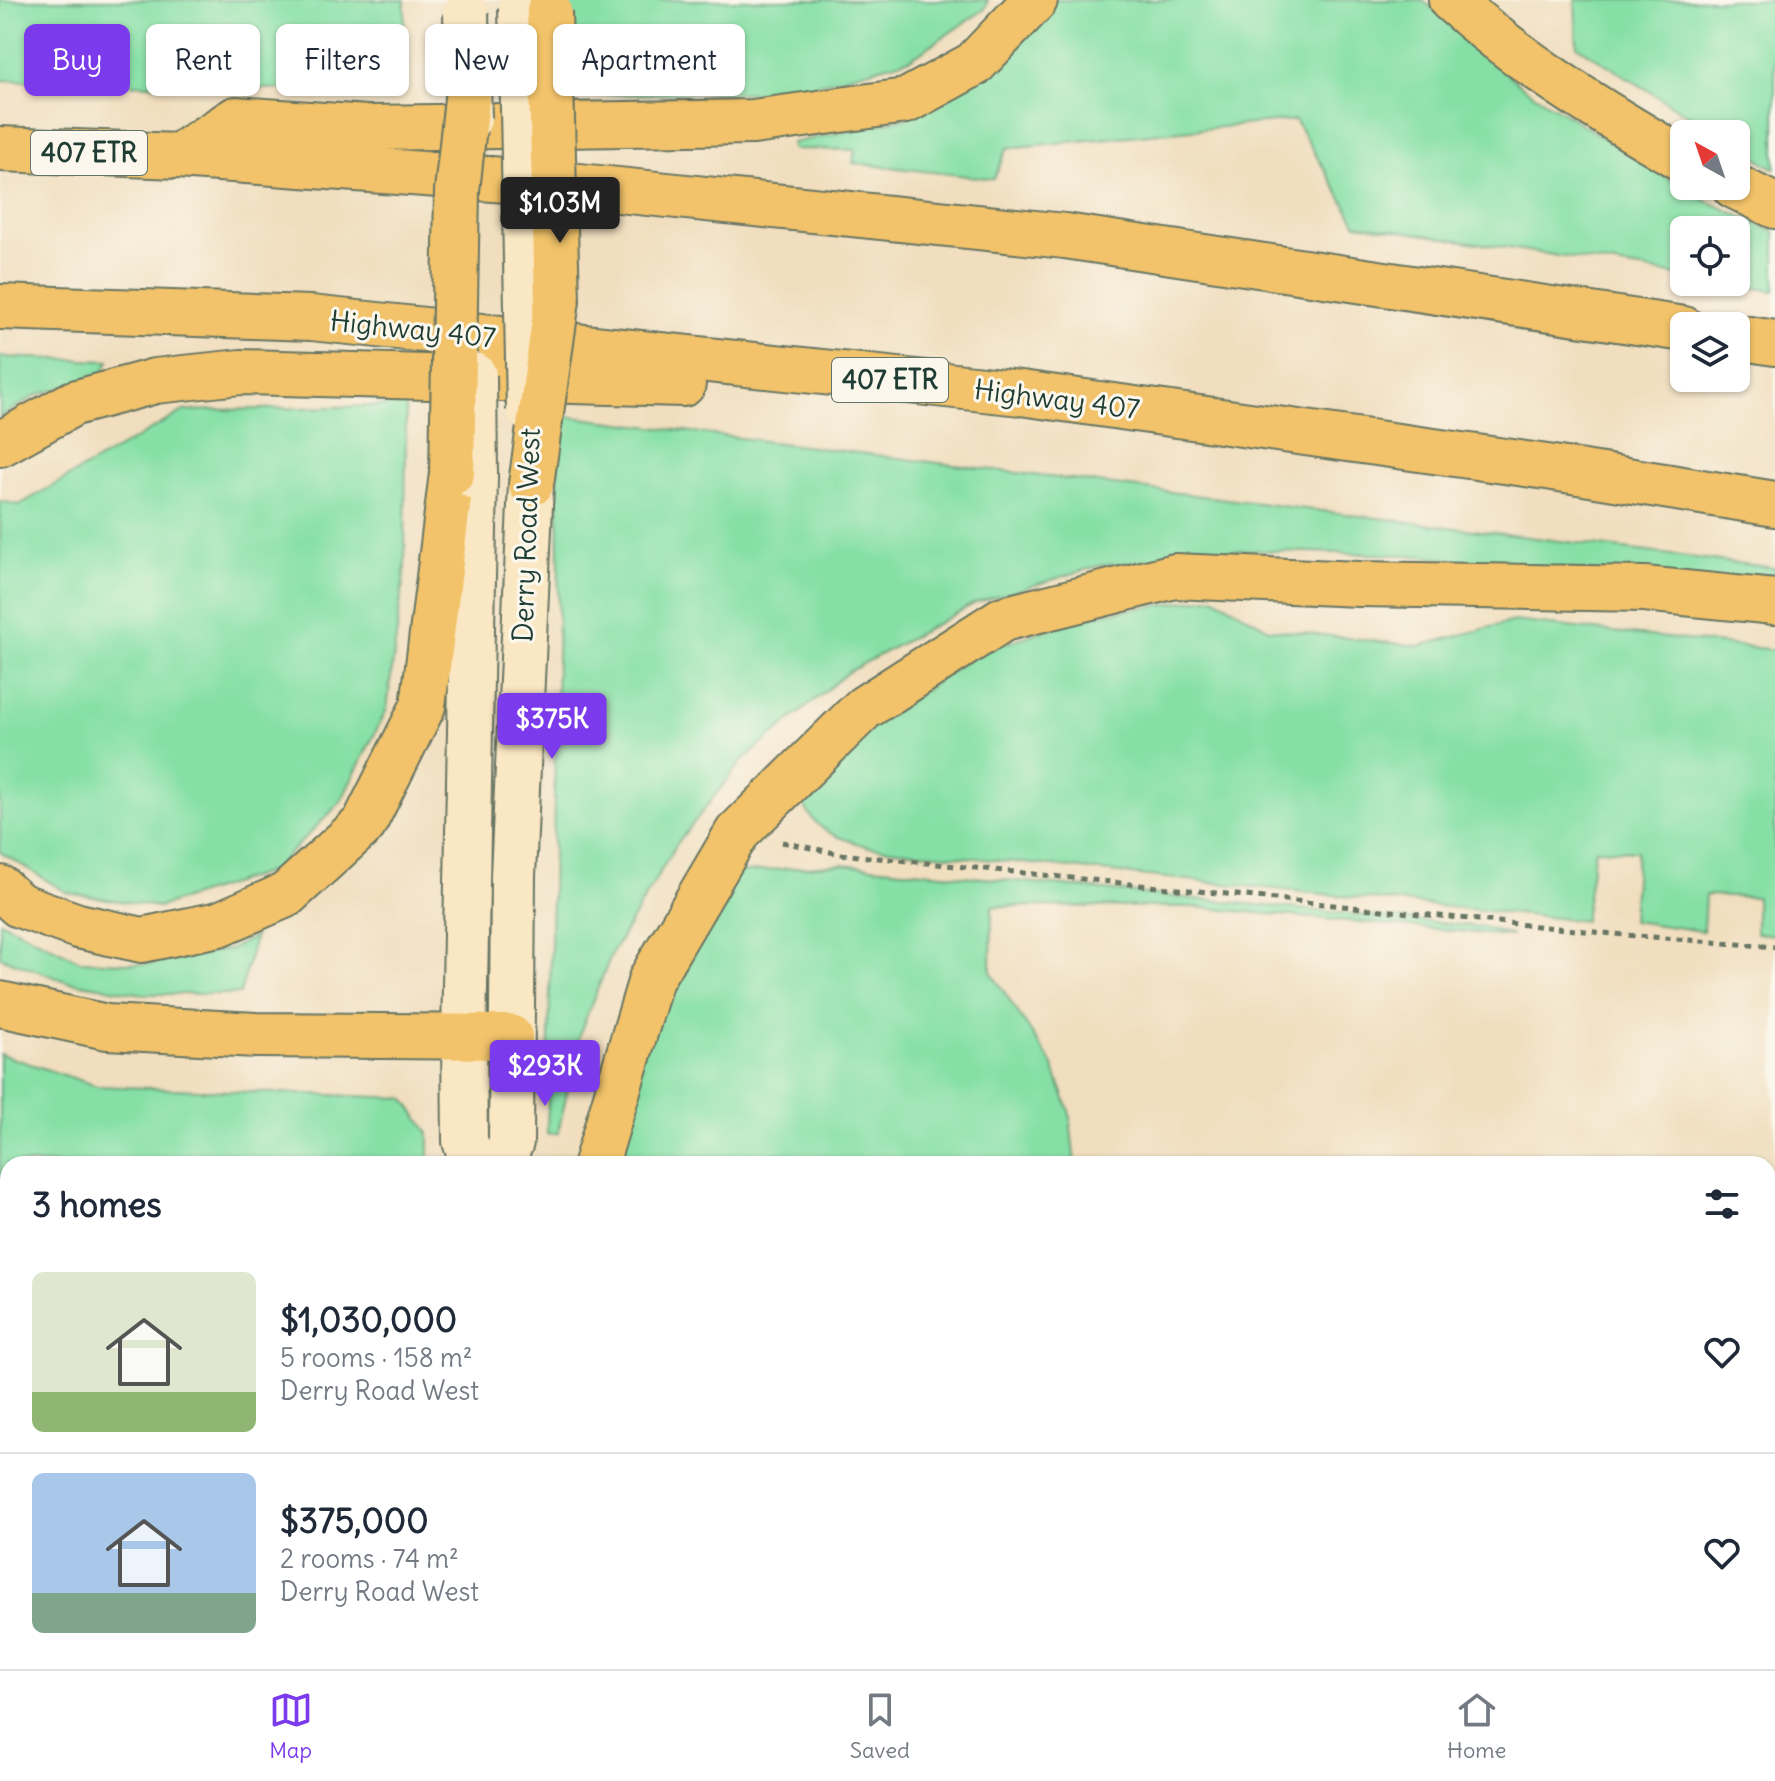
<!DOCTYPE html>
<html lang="en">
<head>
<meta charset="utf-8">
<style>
  :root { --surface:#fff; --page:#f6f6f7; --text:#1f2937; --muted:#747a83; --line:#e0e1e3; --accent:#7c3aed }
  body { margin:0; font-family:Delius,sans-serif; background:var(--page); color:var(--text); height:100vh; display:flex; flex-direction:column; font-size:30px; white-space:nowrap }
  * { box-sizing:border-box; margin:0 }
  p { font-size:26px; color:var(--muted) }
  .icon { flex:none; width:44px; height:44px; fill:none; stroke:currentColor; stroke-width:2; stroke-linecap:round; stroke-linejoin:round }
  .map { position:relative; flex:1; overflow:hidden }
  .drawer { position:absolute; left:0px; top:1156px; width:1776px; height:514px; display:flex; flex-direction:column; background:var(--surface); border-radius:24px 24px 0 0; box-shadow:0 2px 6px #0004 }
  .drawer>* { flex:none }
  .hud { position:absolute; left:24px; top:24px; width:800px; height:72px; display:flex; gap:16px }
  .needle { width:52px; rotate:320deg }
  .tools { position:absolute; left:1670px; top:120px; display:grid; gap:16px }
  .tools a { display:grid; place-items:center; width:80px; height:80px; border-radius:12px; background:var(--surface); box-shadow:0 2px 6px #0004; font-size:40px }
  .price { position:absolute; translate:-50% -68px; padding:0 18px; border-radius:8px; background:var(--accent); color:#fff; font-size:26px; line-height:52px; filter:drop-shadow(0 2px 4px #0008) }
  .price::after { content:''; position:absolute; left:50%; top:48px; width:24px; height:18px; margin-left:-12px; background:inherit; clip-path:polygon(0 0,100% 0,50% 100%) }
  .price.current { background:#222; color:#fff }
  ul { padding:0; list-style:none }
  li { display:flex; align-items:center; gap:24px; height:200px; padding:0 32px }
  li+li { border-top:2px solid var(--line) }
  li span { display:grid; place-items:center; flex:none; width:224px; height:160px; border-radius:12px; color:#555 }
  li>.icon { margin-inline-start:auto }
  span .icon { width:96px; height:96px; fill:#fffc; stroke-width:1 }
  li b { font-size:34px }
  h2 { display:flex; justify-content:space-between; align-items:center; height:96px; padding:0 32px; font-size:34px }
  .chip { padding:0 28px; border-radius:12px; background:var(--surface); box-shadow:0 2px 6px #0004; font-size:28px; line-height:72px }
  .chip.current { background:var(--accent); color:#fff }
  .menu { display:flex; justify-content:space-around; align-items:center; height:112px; border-top:2px solid var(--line); background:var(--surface); font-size:22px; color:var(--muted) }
  .menu a { display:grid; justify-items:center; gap:4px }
  .menu .current { color:var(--accent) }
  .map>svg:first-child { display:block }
  .green { fill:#86e0a6; stroke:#528e6d; stroke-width:2 }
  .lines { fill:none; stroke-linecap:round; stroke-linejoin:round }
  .secondary-casing { stroke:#687564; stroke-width:48 }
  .motorway-casing { stroke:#687564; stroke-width:48 }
  .path { stroke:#687564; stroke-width:5; stroke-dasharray:6 6; stroke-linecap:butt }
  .secondary { stroke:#fae7c3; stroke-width:44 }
  .motorway { stroke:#f2c36a; stroke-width:44 }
  .secondary-bridge-casing { stroke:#687564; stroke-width:48; stroke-linecap:butt }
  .motorway-bridge-casing { stroke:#687564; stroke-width:48; stroke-linecap:butt }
  .secondary-bridge { stroke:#fae7c3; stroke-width:44 }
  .motorway-bridge { stroke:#f2c36a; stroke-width:44 }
  .labels { text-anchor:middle; stroke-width:6; stroke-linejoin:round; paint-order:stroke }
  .shield { fill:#fbf7ec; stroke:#61756b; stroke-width:2 }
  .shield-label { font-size:26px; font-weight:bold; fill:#1f3d34 }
  .street-label { font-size:28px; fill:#1f3d34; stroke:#fbf7ec }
</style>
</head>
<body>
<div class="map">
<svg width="1775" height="1669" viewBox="0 0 1775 1669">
  <rect width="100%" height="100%" fill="#fbf7ec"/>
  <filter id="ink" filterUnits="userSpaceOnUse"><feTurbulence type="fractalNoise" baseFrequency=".0125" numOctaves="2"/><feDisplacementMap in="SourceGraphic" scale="16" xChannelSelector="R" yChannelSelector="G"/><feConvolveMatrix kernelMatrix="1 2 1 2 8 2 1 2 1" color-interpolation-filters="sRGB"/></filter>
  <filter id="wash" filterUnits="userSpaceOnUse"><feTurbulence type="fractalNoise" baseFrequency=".006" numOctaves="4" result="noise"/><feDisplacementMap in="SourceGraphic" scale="32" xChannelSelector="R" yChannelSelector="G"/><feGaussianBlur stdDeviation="1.8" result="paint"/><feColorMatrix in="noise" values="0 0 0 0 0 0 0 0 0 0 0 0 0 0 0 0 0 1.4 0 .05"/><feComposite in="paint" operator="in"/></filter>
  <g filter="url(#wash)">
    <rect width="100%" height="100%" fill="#f0debe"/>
    <!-- green -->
    <g class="green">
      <polygon points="0,0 405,0 403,93 0,80"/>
      <polygon points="559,0 988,0 985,9 910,59 790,92 558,96"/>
      <polygon points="1056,0 1423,0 1524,88 1698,197 1775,232 1775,291 1719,282 1736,282 1736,230 1684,230 1684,276 1357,224 1295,120 1007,148 994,179 853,163 855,150 792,149 792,143 906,118"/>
      <polygon points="1575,0 1775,0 1775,169 1736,145 1736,134 1718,134 1577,46"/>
      <polygon points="0,357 109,361 102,375 37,395 0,417"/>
      <polygon points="406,405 405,567 387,709 340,803 272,871 159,907 68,893 0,852 0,501 19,505 184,411"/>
      <polygon points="557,415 1775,568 1775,589 1408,555 1240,550 1098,566 975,603 848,672 743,760 676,845 611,955 580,1033 558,1133 547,1134 559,564"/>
      <path d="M1214 597 1269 629 1419 646 1514 621 1775 650V935L1756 933V897L1705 895 1703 931 1632 921 1637 851 1595 849 1584 921 869 847C825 833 810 830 795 782L977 653 1086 616Z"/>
      <polygon points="841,864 1483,927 1512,936 1192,907 992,906 991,972 1052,1064 1069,1110 1075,1164 613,1164 658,996 735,873"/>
      <polygon points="0,921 80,961 148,964 231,949 255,936 240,994 144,994 68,982 0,957"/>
      <polygon points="0,1054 97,1086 404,1098 429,1133 429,1164 8,1164 8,1213 0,1206"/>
      <polygon points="0,1544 8,1545 8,1662 436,1662 436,1669 0,1669"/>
      <polygon points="660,1662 1295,1662 1371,1669 629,1669"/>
    </g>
  </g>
  <g filter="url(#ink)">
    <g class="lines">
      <defs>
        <g id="secondary">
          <polyline points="473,1164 465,1141 464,1037 475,477"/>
          <polyline points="502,1164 511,1142 513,876 531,484"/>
          <polyline points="490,1662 490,1669"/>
        </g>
        <g id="motorway">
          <path d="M1451 0C1521 63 1603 113 1684 160"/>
          <polyline points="0,149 178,156 560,184 1065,236 1684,329"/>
          <polyline points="178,156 236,119 368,128 753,122 906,101 974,64 1035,0"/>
          <polyline points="1734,186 1775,206"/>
          <polyline points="0,307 311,318 1021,393 1547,467 1775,504"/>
          <polyline points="1736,337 1775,343"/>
          <polyline points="0,444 74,403 155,381 241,372 683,384"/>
          <polyline points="0,888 19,905 78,926 142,940 219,924 286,895 364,824 423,706 452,473"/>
          <polyline points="0,1004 107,1027 256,1035 510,1037"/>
          <polyline points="596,1164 651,979 737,833 864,708 1003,619 1175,576 1359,584 1644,589 1775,602"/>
          <polyline points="537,1669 537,1662"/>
        </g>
      </defs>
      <!-- secondary casing -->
      <use href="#secondary" class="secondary-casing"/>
      <!-- motorway casing -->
      <use href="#motorway" class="motorway-casing"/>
      <!-- path -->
      <g class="path">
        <polyline points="782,842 840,854 1614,934 1775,947"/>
        <polyline points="0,1583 8,1583"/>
      </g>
      <!-- secondary -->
      <use href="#secondary" class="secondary"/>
      <!-- motorway -->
      <use href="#motorway" class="motorway"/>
      <defs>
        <g id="secondary-bridge">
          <polyline points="521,8 529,410"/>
          <polyline points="466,13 469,119"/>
          <polyline points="474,375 475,477"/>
        </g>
        <g id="motorway-bridge">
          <polyline points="452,473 457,191 469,80"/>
          <polyline points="531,484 557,300 549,11"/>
        </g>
      </defs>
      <!-- secondary-bridge casing -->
      <use href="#secondary-bridge" class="secondary-bridge-casing"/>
      <!-- motorway-bridge casing -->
      <use href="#motorway-bridge" class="motorway-bridge-casing"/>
      <!-- secondary-bridge -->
      <use href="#secondary-bridge" class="secondary-bridge"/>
      <!-- motorway-bridge -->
      <use href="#motorway-bridge" class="motorway-bridge"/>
    </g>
  </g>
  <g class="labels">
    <!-- shield labels -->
    <g class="shield">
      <rect x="31" y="131" width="116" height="44" rx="6"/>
      <rect x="832" y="358" width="116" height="44" rx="6"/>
    </g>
    <g class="shield-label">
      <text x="89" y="162">407 ETR</text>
      <text x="890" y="389">407 ETR</text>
    </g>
    <!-- street labels -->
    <g class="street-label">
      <text transform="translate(413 329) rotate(6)" y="10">Highway 407</text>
      <text transform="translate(1057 399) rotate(7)" y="10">Highway 407</text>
      <text transform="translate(526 535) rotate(-88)" y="10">Derry Road West</text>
    </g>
  </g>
</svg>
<div class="tools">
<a><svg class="needle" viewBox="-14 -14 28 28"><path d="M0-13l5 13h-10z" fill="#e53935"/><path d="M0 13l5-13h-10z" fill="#747a83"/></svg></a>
<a><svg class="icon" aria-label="locate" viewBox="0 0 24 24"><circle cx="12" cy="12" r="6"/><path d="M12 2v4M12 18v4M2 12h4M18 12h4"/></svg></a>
<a><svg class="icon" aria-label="layers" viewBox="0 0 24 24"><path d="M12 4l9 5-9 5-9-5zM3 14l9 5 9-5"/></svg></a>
</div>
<b class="price current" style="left:560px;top:245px">$1.03M</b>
<b class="price" style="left:552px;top:761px">$375K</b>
<b class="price" style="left:545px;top:1108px">$293K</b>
<div class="hud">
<a class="chip current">Buy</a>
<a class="chip">Rent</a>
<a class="chip">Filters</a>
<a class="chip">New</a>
<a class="chip">Apartment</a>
</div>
<section class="drawer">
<h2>3 homes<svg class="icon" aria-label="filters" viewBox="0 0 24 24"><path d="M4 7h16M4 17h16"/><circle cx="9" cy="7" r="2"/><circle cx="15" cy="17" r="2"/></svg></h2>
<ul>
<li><span style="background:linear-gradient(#dfe7d0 75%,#8fb573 0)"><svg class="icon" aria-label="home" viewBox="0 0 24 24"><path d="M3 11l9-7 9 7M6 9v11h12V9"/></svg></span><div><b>$1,030,000</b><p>5 rooms · 158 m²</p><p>Derry Road West</p></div><svg class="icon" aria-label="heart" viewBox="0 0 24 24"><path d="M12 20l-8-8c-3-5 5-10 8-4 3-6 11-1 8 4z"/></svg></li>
<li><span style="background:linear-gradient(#a9c7e8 75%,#7fa58c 0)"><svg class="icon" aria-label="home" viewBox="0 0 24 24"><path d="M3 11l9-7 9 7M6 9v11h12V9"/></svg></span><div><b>$375,000</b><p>2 rooms · 74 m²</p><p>Derry Road West</p></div><svg class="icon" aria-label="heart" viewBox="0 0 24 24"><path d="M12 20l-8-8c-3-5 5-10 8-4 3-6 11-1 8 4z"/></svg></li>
</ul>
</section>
</div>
<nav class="menu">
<a class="current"><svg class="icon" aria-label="map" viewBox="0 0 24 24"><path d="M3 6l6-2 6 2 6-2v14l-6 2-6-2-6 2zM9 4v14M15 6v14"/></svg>Map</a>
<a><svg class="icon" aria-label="saved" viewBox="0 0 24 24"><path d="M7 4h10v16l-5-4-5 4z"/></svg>Saved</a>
<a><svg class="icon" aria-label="home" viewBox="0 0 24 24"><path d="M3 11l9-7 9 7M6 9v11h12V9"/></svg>Home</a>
</nav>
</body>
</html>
